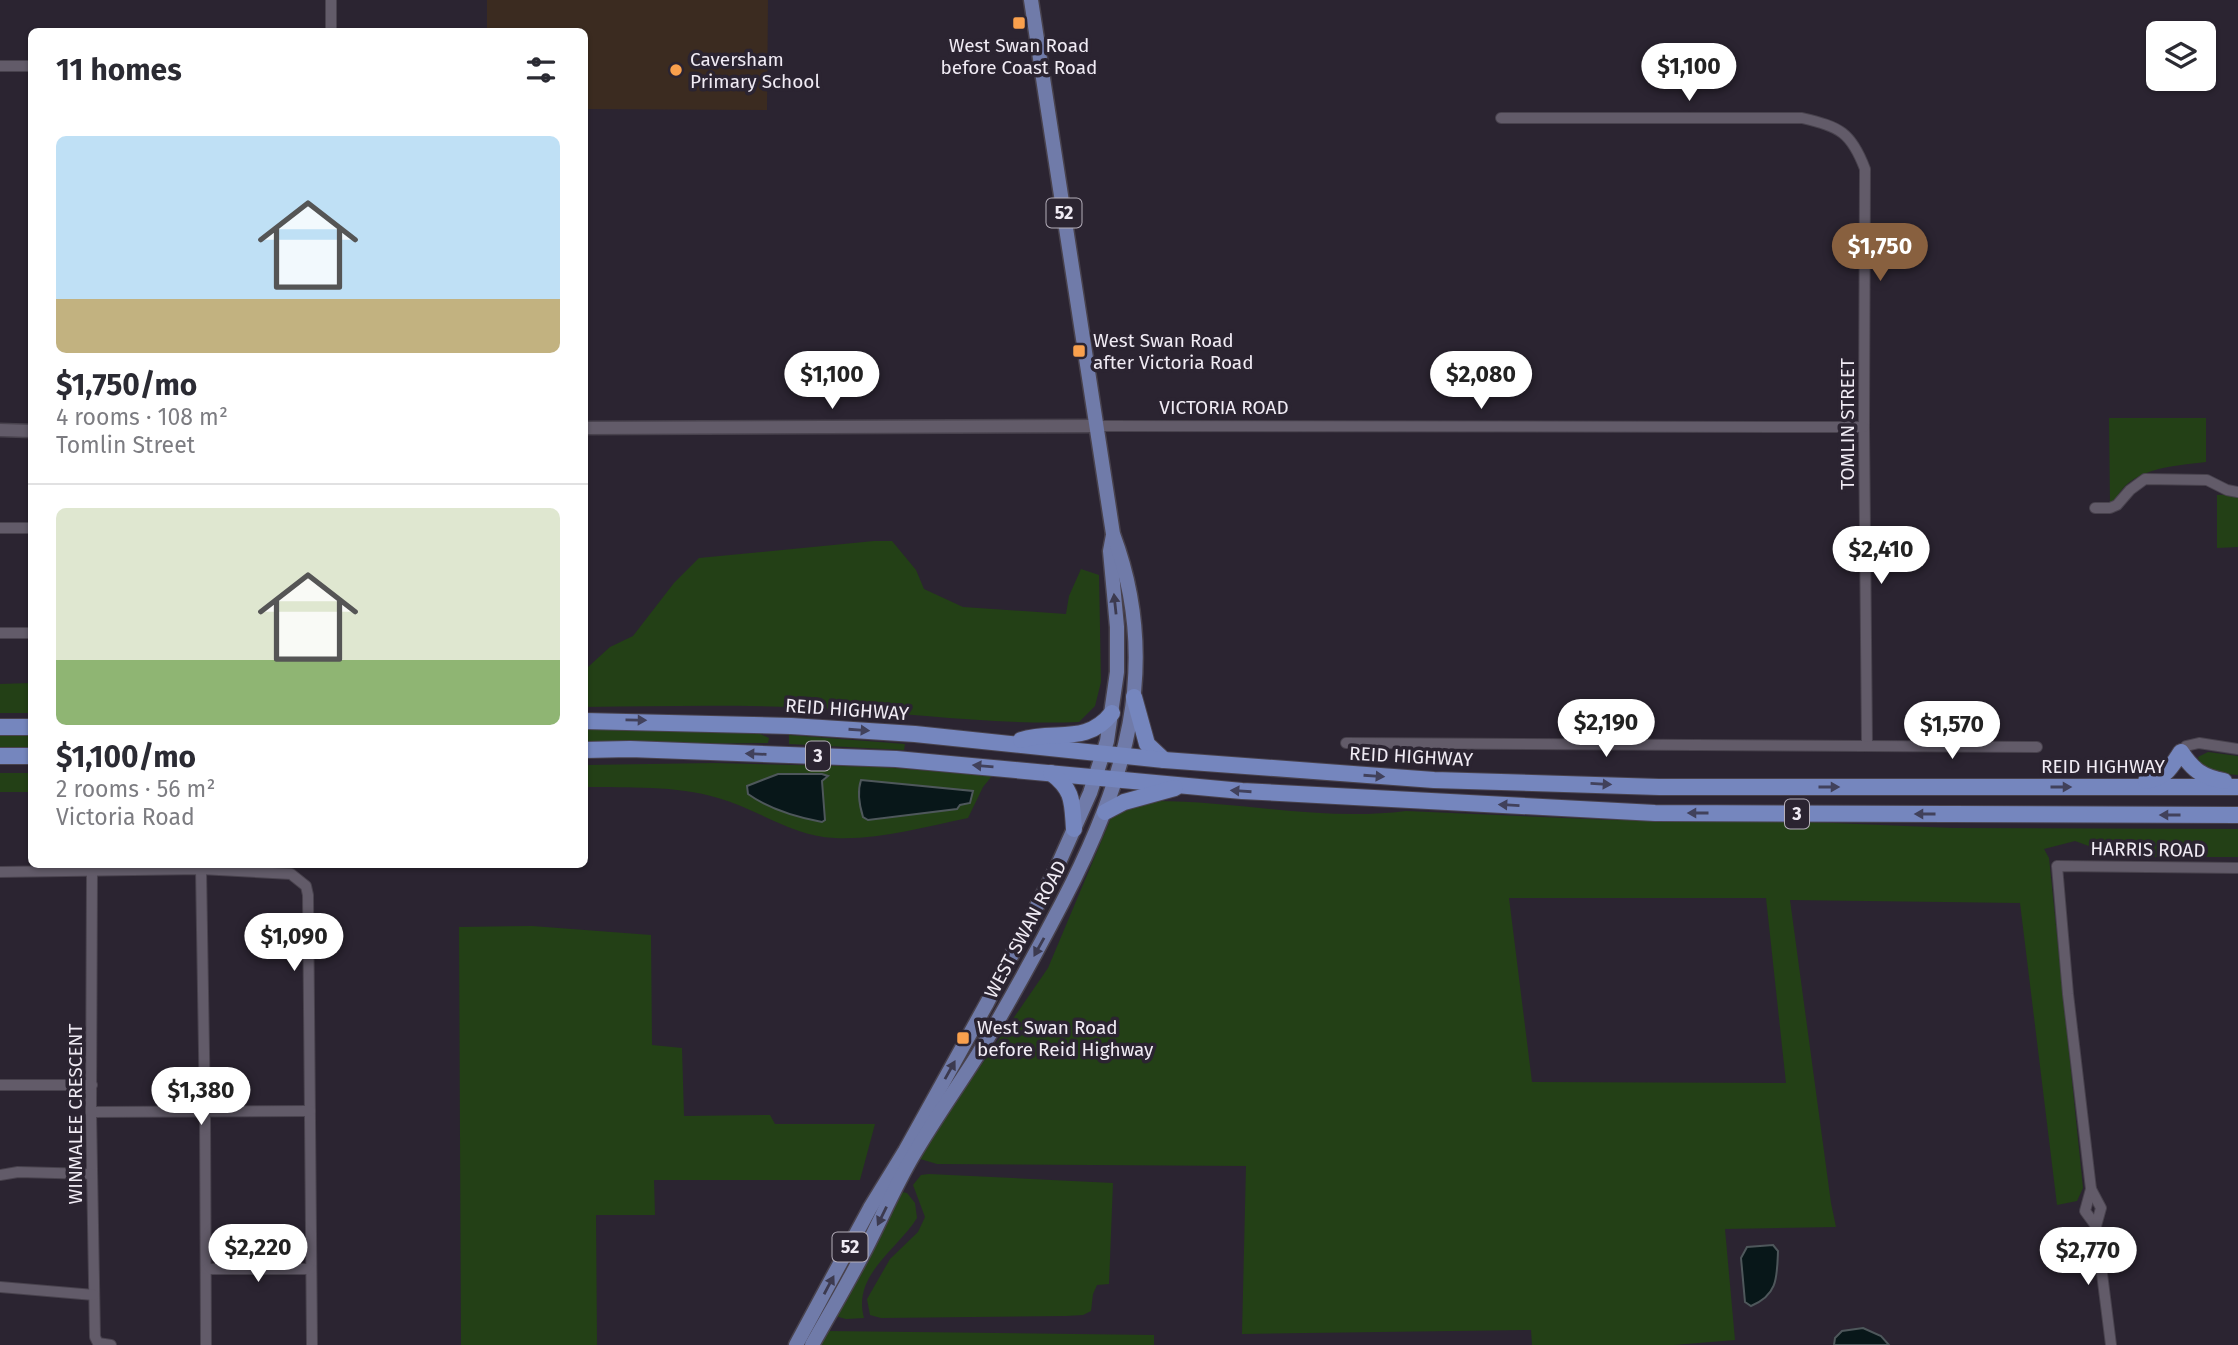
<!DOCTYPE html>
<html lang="en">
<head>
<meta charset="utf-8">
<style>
  :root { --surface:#fff; --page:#f2f2f3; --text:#2b2b33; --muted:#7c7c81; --line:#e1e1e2; --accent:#88603f }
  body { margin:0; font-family:"Fira Sans",sans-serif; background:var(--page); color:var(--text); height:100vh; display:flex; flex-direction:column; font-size:26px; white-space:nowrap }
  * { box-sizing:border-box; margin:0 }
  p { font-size:23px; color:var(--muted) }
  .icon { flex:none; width:38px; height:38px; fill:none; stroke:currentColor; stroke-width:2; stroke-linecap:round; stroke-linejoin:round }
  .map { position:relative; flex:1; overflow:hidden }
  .side { position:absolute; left:28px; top:28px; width:560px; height:840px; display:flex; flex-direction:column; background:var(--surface); border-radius:10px; box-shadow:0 2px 5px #0004 }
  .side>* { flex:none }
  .buttons { position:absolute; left:2146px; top:21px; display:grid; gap:14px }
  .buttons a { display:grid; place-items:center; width:70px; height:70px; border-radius:10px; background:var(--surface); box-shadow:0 2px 5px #0004; font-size:35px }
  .price { position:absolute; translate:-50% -60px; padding:0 16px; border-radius:24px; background:#fff; color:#222; font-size:23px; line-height:46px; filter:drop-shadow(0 2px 4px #0008) }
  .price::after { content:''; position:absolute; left:50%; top:42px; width:21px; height:16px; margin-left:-10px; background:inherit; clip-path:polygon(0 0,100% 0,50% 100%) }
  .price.active { background:var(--accent); color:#fff }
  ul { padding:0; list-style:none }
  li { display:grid; align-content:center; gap:14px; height:371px; padding:0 28px }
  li+li { border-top:2px solid var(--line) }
  li span { display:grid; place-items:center; height:217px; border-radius:10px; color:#555 }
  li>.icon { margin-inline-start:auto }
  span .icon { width:126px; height:126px; fill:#fffc; stroke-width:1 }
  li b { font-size:30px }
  h2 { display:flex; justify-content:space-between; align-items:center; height:84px; padding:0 28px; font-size:30px }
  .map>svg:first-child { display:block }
  .education { fill:#3b2b20 }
  .green { fill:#234016; fill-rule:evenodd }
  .water { fill:#081719; stroke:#4e575b; stroke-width:2 }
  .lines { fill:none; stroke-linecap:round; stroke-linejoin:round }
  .minor-casing { stroke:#48424d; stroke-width:12 }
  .tertiary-casing { stroke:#48424d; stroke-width:15 }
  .primary-casing { stroke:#48424d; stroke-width:17 }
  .trunk-casing { stroke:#48424d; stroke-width:18 }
  .minor { stroke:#625b69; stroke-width:10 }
  .tertiary { stroke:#625b69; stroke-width:12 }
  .primary { stroke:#707ba9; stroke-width:14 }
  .trunk { stroke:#7586be; stroke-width:16 }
  .oneway { fill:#3c3a4f }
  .oneway2 { fill:#41415b }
  .poi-dot { fill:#f9a04d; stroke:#2b2431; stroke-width:2.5 }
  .labels { text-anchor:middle; stroke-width:7; stroke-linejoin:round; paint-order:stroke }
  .shield { fill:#2b2431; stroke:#b5afba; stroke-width:2 }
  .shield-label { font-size:18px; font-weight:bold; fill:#f0ebf4 }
  .poi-label { font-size:19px; fill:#f0ebf4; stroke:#2b2431; text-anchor:start }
  .street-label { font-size:19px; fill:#f0ebf4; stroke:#2b2431 }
</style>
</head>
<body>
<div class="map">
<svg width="2238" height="1345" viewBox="0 0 2238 1345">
  <rect width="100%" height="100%" fill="#2b2431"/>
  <!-- education -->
  <polygon class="education" points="487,0 768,0 767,110 585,109 584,32 487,31"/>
  <!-- green -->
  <g class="green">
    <path d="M2109 418H2206V462C2173 466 2126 468 2114 504H2110Z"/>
    <polygon points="2238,494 2238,547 2217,548 2217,495"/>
    <path d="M874 541H892L916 570 924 589 963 607 1066 614 1069 596 1081 569 1099 575 1101 682 1095 706 1079 722C997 725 916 714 835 709 751 704 668 706 585 707V667H588L610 647 633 636 674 583 699 558Z"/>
    <polygon points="31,683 31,713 0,713 0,684"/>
    <polygon points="584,729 754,731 769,738 768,743 585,745"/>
    <polygon points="0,733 31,733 31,749 0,750"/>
    <polygon points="789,735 905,744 904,750 789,744"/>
    <polygon points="2208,752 2238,756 2238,775 2213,773 2202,769 2198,757"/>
    <path d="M715 763 881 767 992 776 983 787 968 818C924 827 879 840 835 838 791 836 758 809 718 798 675 785 629 788 585 787V765Z"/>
    <rect x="0" y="773" width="31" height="19"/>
    <path d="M1150 801C1235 800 1321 822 1406 811L1610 820 1786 821 1953 828 2238 829V857H2130L2108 853 2075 841 2044 849 2049 858 2083 1188 2077 1201 2057 1205 2020 903 1790 900 1831 1203 1836 1227 1725 1229 1735 1340 1674 1345H1532L1531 1330 1242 1334 1246 1166 937 1164 917 1158 1048 968 1111 818 1119 810ZM1509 898H1766L1786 1083 1532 1082Z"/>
    <polygon points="532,926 651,935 652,1045 682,1048 684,1116 770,1115 775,1124 875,1124 860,1180 654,1180 655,1215 596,1215 597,1345 461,1345 459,927"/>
    <polygon points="929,1174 1113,1183 1109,1284 1097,1285 1093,1294 1091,1311 1083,1315 1066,1316 881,1318 870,1315 867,1299 890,1259 918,1232 925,1217 913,1185 921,1175"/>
    <path d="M902 1192 907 1193 915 1203 917 1218C897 1250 852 1275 864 1318L846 1319 835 1316 862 1271 882 1224 898 1195Z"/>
    <polygon points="827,1331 1154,1335 1154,1345 818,1345"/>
  </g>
  <!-- water -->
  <g class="water">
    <path d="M778 774H822L828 776 822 781 825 820 822 822C796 817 769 809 748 794L747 786Z"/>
    <path d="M861 780 973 791 970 803 960 805 957 809 868 820 863 817C859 804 857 792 861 780Z"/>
    <path d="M1773 1245 1778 1251C1777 1277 1778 1295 1751 1306L1745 1302 1741 1258 1747 1247Z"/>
    <polygon points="1863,1328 1881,1336 1889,1345 1834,1345 1835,1338 1842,1331"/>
  </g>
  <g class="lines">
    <defs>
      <g id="minor">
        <polyline points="331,0 331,32"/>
        <polyline points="0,66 32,66"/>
        <path d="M1501 118H1802C1840 127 1851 132 1865 169L1864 427 1867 745"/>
        <polyline points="1098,426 1864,427"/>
        <polyline points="2095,508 2110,508 2117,505 2130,490 2145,479 2207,480 2227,490 2238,492"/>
        <polyline points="0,528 32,528"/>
        <polyline points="0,633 32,633"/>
        <polyline points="1346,743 2037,747"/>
        <polyline points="2181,752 2186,746 2199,743 2238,749"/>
        <polyline points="201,869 205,1112 206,1345"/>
        <polyline points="92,871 91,1112 95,1337 98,1343 111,1345"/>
        <polyline points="0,872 201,869 291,874 306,886 308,895 312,1345"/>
        <polyline points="0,1085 92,1085"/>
        <polyline points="91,1112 310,1111"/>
        <polyline points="0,1175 18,1172 92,1174"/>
        <polyline points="2091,1189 2085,1211 2096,1226"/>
        <polyline points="206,1269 311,1269"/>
        <polyline points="0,1287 94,1295"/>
        <polyline points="2111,1345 2096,1226 2101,1208 2091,1189 2068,994 2057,866 2238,868"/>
      </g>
      <g id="tertiary">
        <polyline points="584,428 1098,426"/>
        <polyline points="0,430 32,431"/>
      </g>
      <g id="primary">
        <polyline points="796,1345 870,1208 905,1151 987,1003 1057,867 1090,793 1107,741 1117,672 1117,627 1110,551 1113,535"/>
        <path d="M812 1345C830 1313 849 1281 866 1248 882 1217 896 1184 914 1154 934 1120 956 1089 977 1056 1007 1006 1035 955 1062 903 1124 784 1163 667 1113 534L1031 0"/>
      </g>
      <g id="trunk">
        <polyline points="1134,697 1147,744 1164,760"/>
        <polyline points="584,721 791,726 915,734 1164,760 1434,780 1659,787 2238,787"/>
        <polyline points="0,727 32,727"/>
        <path d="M1021 740C1055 729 1086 746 1112 713"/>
        <polyline points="584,750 630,749 896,759 1242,791 1655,813 2238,815"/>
        <polyline points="0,756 32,756"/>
        <path d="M1051 773C1074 790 1072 803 1074 829"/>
        <path d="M2146 781C2166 778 2171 767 2181 752 2193 770 2202 777 2224 781"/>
        <polyline points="1105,812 1124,802 1175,788"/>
      </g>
    </defs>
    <!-- minor casing -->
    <use href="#minor" class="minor-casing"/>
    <!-- tertiary casing -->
    <use href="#tertiary" class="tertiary-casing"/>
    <!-- primary casing -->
    <use href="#primary" class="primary-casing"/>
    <!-- trunk casing -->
    <use href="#trunk" class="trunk-casing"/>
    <!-- minor -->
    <use href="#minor" class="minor"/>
    <!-- tertiary -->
    <use href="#tertiary" class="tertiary"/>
    <!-- primary -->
    <use href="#primary" class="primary"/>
    <!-- trunk -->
    <use href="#trunk" class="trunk"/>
  </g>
  <!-- one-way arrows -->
  <defs><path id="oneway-solid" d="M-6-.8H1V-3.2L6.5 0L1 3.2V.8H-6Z" transform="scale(1.75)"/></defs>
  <g class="oneway">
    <use href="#oneway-solid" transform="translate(1115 604) rotate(-96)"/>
    <use href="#oneway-solid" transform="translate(1039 947) rotate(119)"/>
    <use href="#oneway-solid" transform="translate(950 1070) rotate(-61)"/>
    <use href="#oneway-solid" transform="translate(882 1216) rotate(116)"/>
    <use href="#oneway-solid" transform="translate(829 1285) rotate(-62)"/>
  </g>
  <g class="oneway2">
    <use href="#oneway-solid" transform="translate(636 720) rotate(1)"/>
    <use href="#oneway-solid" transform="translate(859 730) rotate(4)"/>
    <use href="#oneway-solid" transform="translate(756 754) rotate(-178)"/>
    <use href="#oneway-solid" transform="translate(983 766) rotate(-175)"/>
    <use href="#oneway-solid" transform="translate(1374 776) rotate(4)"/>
    <use href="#oneway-solid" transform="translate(1601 784) rotate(3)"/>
    <use href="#oneway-solid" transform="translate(1829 787)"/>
    <use href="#oneway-solid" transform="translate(2061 787)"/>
    <use href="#oneway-solid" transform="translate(1241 791) rotate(-176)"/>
    <use href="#oneway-solid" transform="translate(1509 805) rotate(-177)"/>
    <use href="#oneway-solid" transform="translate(1698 813) rotate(-180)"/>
    <use href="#oneway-solid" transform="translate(1925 814) rotate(-180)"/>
    <use href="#oneway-solid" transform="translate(2170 815) rotate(-180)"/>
  </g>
  <!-- markers -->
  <g class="poi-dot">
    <rect x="1012" y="16" width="14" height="14" rx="3.5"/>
    <circle cx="676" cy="70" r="7"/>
    <rect x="1072" y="344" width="14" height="14" rx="3.5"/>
    <rect x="956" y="1031" width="14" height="14" rx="3.5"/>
  </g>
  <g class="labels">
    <!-- shield labels -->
    <g class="shield">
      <rect x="1046.5" y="198.5" width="35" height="29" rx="5"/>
      <rect x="806" y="741.5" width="24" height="29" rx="5"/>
      <rect x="1785" y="799.5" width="24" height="29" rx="5"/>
      <rect x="832.5" y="1232.5" width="35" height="29" rx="5"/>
    </g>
    <g class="shield-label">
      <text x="1064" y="219">52</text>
      <text x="818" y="762">3</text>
      <text x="1797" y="820">3</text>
      <text x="850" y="1253">52</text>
    </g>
    <!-- poi labels -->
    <g class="poi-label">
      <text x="1019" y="52" text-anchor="middle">West Swan Road<tspan x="1019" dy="22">before Coast Road</tspan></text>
      <text x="690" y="66">Caversham<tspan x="690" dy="22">Primary School</tspan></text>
      <text x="1093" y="347">West Swan Road<tspan x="1093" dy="22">after Victoria Road</tspan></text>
      <text x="977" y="1034">West Swan Road<tspan x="977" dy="22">before Reid Highway</tspan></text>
    </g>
    <!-- street labels -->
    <g class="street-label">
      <text x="1224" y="414">VICTORIA ROAD</text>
      <text transform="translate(1847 424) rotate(-90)" y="7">TOMLIN STREET</text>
      <text transform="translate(847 709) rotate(4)" y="7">REID HIGHWAY</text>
      <text transform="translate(1411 756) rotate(3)" y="7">REID HIGHWAY</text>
      <text x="2103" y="773">REID HIGHWAY</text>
      <text transform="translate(2148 849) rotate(1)" y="7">HARRIS ROAD</text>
      <text transform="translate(1025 929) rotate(-62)" y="7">WEST SWAN ROAD</text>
      <text transform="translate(75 1114) rotate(-90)" y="7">WINMALEE CRESCENT</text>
    </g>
  </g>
</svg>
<div class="buttons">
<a><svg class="icon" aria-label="layers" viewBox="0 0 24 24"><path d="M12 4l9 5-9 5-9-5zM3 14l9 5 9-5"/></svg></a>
</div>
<b class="price" style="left:1689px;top:103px">$1,100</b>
<b class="price active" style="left:1880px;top:283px">$1,750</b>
<b class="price" style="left:832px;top:411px">$1,100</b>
<b class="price" style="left:1481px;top:411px">$2,080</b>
<b class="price" style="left:1881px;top:586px">$2,410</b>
<b class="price" style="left:1606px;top:759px">$2,190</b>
<b class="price" style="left:1952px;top:761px">$1,570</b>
<b class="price" style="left:294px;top:973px">$1,090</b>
<b class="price" style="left:201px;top:1127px">$1,380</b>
<b class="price" style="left:258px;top:1284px">$2,220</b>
<b class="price" style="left:2088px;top:1287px">$2,770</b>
<section class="side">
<h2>11 homes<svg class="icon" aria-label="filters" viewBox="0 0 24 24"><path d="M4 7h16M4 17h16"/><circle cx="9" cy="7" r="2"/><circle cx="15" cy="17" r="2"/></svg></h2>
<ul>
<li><span style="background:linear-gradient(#bfe0f5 75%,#c2b280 0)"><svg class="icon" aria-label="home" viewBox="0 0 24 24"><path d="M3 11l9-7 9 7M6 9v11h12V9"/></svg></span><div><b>$1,750/mo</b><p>4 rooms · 108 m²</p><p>Tomlin Street</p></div></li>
<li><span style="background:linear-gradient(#dfe7d0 70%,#8fb573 0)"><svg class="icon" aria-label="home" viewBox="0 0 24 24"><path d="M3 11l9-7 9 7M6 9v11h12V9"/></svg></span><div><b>$1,100/mo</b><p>2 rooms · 56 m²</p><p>Victoria Road</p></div></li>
</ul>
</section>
</div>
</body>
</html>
